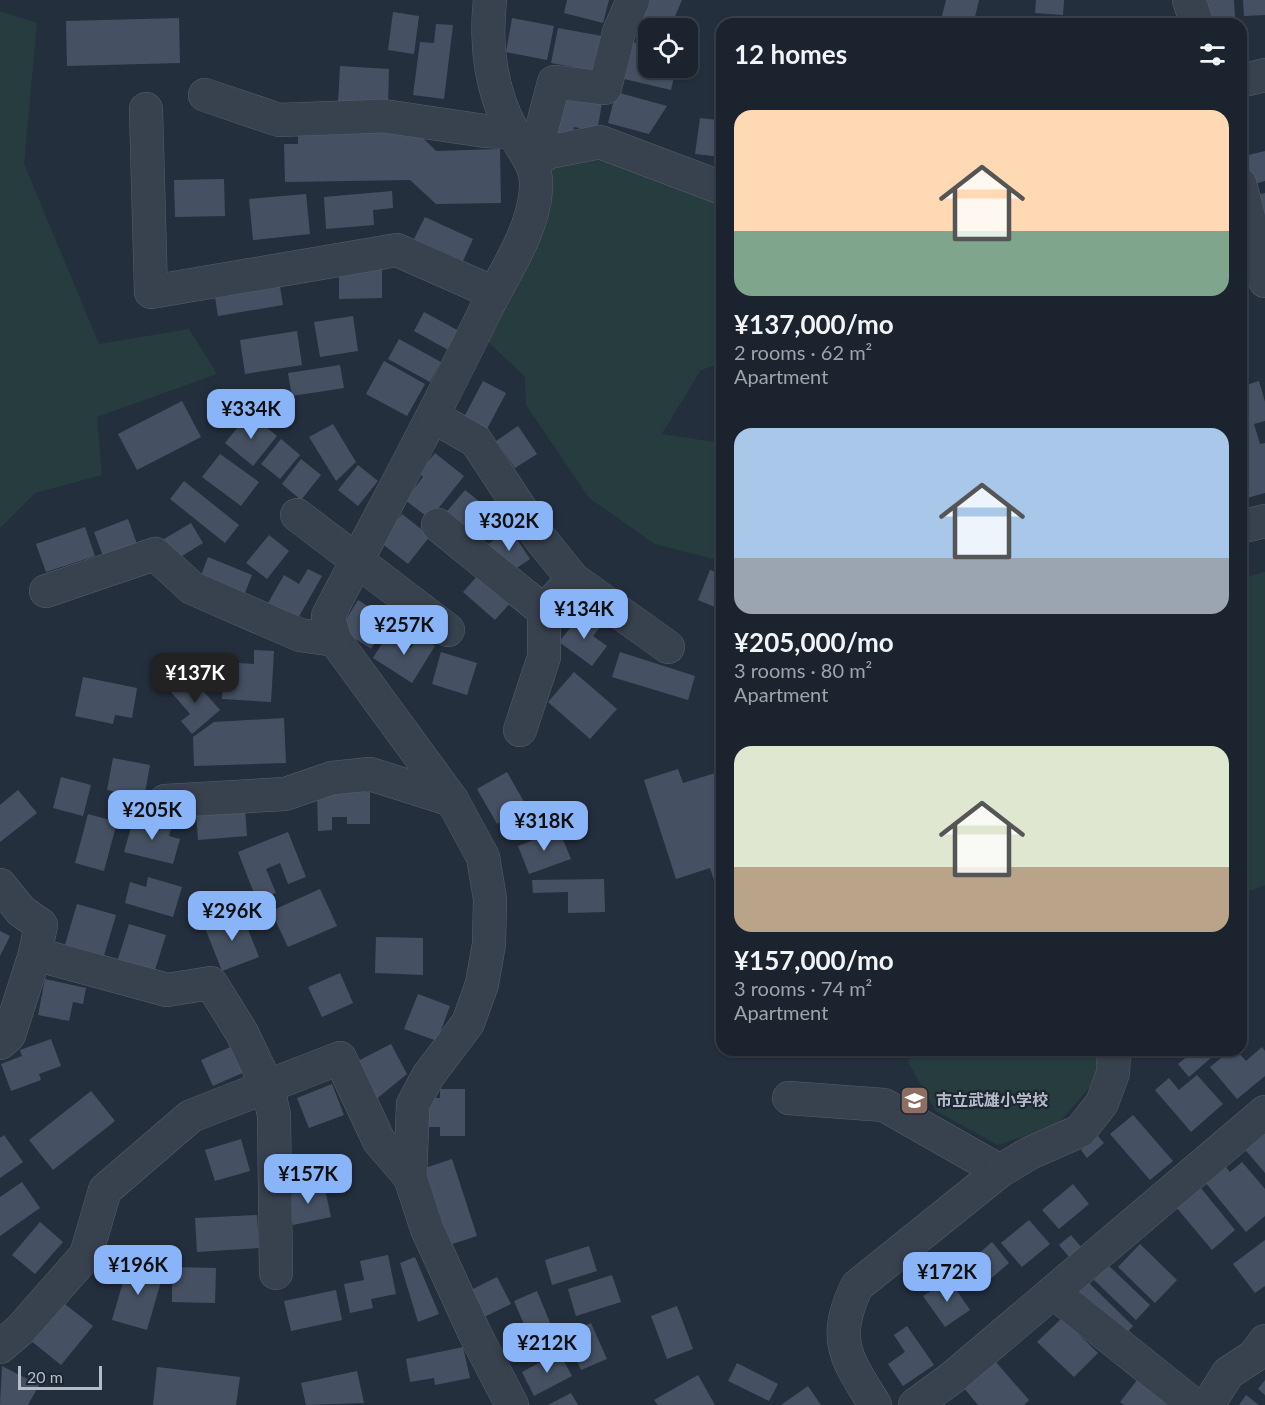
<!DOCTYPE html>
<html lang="en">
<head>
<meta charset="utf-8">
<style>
  :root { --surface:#1b232e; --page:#242b36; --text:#f1f3f6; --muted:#a0a4aa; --line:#39404a; --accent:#8ab4f8 }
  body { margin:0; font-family:Lato,"Noto Sans JP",sans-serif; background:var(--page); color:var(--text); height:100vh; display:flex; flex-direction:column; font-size:22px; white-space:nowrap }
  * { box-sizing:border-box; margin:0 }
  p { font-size:20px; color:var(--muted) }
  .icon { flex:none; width:33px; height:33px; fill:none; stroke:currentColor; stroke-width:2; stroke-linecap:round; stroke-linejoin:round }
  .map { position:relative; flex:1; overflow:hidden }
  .details { position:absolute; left:716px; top:18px; width:531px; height:1038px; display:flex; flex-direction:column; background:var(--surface); border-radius:18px; box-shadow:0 2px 4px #0004,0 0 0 2px var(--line) }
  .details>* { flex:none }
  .controls { position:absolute; left:638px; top:18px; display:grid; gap:12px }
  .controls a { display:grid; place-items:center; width:60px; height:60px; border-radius:12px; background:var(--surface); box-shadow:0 2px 4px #0004,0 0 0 2px var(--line); font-size:30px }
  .scale { position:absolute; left:18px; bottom:15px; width:84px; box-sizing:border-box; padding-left:6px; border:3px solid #b4bcc9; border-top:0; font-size:16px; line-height:21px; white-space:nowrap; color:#b4bcc9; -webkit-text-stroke:4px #1d2633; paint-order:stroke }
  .price { position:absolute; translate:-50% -51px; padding:0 14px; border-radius:12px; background:var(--accent); color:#111; font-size:20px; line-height:39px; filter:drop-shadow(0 2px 3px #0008) }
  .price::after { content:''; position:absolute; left:50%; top:36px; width:18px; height:14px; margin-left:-9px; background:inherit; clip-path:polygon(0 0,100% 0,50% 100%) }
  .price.selected { background:#222; color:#fff }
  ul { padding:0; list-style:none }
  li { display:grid; align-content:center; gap:12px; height:318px; padding:0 18px }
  li span { display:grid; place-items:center; height:186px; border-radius:18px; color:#555 }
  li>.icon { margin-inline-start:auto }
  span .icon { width:108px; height:108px; fill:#fffc; stroke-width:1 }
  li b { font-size:26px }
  h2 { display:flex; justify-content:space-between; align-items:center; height:72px; padding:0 18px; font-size:26px }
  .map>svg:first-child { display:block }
  .green { fill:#263c3f }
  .building { fill:#455162 }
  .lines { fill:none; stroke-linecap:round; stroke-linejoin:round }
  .minor-casing { stroke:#565f6c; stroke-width:34 }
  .minor { stroke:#38414e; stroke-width:33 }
  .labels { text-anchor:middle; stroke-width:4.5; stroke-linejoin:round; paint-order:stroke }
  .poi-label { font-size:16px; font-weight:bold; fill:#b4bcc9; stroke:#1d2633; text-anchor:start }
</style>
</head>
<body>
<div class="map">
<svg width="1265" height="1405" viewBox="0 0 1265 1405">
  <rect width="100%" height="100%" fill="#242f3e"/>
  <!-- green -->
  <g class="green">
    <polygon points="0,11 37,23 24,164 99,344 189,329 217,374 97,417 102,475 35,493 0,528"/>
    <polygon points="605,148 721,195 721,362 700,371 662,434 721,443 721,561 655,544 589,498 526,405 525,377 486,340 552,160"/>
    <polygon points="1265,572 1265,885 1241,894 1241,578"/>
    <polygon points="914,1050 1099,1050 1094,1082 1057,1125 998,1145 936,1111 908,1062"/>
  </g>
  <!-- building -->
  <g class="building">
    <polygon points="567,0 609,0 603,23 564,13"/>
    <polygon points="648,0 682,0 670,28 648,28 648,32 636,27"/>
    <polygon points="946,0 979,0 974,21 981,24 940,24"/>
    <polygon points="1036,0 1064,0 1063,15 1035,13"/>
    <polygon points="1203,0 1234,0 1235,19 1211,20"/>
    <polygon points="1243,0 1265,0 1265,15 1244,16"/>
    <polygon points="393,12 419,16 414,54 388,50"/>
    <polygon points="179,18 180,63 67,66 66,21"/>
    <polygon points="512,18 554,26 547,60 506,52"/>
    <polygon points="912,18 914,24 898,24 897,22"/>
    <polygon points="436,24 453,25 444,99 413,95 420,42 434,43"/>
    <polygon points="558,28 602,36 595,71 551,63"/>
    <polygon points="629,41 648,46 648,68 676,68 671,90 620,78"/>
    <polygon points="340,66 389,69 388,105 338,103"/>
    <polygon points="616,92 667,106 649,134 608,123"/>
    <polygon points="561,95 602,103 597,132 574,127 572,139 554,135"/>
    <polygon points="720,106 722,157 695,154 700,118 718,120"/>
    <polygon points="414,129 436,151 500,149 501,203 436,204 410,180 285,182 284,144 298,144 298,131"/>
    <polygon points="1265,151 1265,181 1251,185 1244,156"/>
    <polygon points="224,179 225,216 175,217 174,180"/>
    <polygon points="392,191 393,208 373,210 374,225 326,229 324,197"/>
    <polygon points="1265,193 1265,216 1253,196"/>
    <polygon points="306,194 310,234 253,240 249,199"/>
    <polygon points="425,217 473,239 463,261 414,239"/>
    <polygon points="1240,267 1249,301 1240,303"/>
    <polygon points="382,270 382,298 339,299 339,271"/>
    <polygon points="279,281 283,305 218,316 214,291"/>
    <polygon points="424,312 461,332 450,351 414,331"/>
    <polygon points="353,316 358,351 320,357 314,322"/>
    <polygon points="297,331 302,365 245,374 240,340"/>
    <polygon points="399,339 441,362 430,382 388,359"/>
    <polygon points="384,361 425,384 407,416 366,394"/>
    <polygon points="340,365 344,388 292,396 288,373"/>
    <polygon points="483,381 506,393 487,429 464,417"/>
    <polygon points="1259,381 1265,402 1265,421 1254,424 1260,444 1265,443 1265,493 1240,500 1240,450 1248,448 1240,428 1240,387"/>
    <polygon points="182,401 201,437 137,470 118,434"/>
    <polygon points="249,413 277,436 253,466 225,443"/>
    <polygon points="333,424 356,462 336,481 309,437"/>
    <polygon points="518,426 537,454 515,468 496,441"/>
    <polygon points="281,439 300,455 280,479 261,464"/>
    <polygon points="435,453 464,476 430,519 405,500 423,477 419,473"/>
    <polygon points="220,454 259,482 241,506 202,477"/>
    <polygon points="301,459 321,475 301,500 282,484"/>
    <polygon points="358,465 378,481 358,506 338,490"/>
    <polygon points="184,481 239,525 225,543 170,499"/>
    <polygon points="465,490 494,513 473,540 443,516"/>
    <polygon points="402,514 430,536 408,564 380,542"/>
    <polygon points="128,519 138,547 104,559 94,532"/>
    <polygon points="191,523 203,543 177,559 164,539"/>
    <polygon points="85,527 95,556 46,572 36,544"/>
    <polygon points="510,529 530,559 508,574 488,544"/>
    <polygon points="269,535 289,551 267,579 246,563"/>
    <polygon points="208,557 252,575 243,598 199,581"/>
    <polygon points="308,569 322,576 297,620 268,603 284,575 299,584"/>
    <polygon points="710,570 722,574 722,610 698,600"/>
    <polygon points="480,573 512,601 495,620 463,592"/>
    <polygon points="358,600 390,620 371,649 340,629"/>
    <polygon points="582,613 600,627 593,636 607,646 592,666 559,642"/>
    <polygon points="388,634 411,648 419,635 435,646 412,683 373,658"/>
    <polygon points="254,650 274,651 271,702 222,699 224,662 254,664"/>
    <polygon points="441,652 477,663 467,695 432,684"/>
    <polygon points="620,652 695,676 688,700 612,677"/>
    <polygon points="574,672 617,709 590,739 548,702"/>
    <polygon points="190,676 220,710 192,734 181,721 190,714 171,692"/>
    <polygon points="83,677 137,688 132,718 115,715 113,724 75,716"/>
    <polygon points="284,718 286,763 194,766 193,737 214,722"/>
    <polygon points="113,758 150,765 144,798 107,790"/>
    <polygon points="678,769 683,783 722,771 722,891 718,892 710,868 676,879 644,780"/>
    <polygon points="507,772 527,807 497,824 477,789"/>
    <polygon points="61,777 91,785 83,816 53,808"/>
    <polygon points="18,790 37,813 0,842 0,805"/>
    <polygon points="317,792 370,792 370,824 347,824 347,817 332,817 332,830 318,831"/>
    <polygon points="245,809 247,836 198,840 196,814"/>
    <polygon points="88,814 117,822 104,871 75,863"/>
    <polygon points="134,817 172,826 169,836 180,839 173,864 124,852"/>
    <polygon points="559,830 571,859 529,874 518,846"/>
    <polygon points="288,832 306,877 288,884 280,863 266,869 276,893 257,901 238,852"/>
    <polygon points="148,877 182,887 173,917 125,903 130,882 146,887"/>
    <polygon points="604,879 605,912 568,913 568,892 533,893 532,880"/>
    <polygon points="320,889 337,926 288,947 271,911"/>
    <polygon points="77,904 116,915 103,959 64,948"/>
    <polygon points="242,914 259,957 222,971 205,928"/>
    <polygon points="129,924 166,935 154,973 117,962"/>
    <polygon points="0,931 10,936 0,956"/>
    <polygon points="376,937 423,938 423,975 375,973"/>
    <polygon points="340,973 353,1003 322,1017 308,987"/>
    <polygon points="45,979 86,988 83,1004 73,1002 69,1021 38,1015"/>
    <polygon points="418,994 450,1006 437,1041 404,1029"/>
    <polygon points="51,1039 61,1066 39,1074 41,1080 11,1091 1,1064 22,1056 20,1050"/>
    <polygon points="391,1044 407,1074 374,1101 354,1063"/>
    <polygon points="235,1045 247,1071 213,1086 201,1060"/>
    <polygon points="1262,1047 1265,1051 1265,1076 1237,1099 1210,1067 1231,1050 1236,1050 1246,1061"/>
    <polygon points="785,1050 801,1050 787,1055"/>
    <polygon points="1195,1050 1207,1050 1212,1057 1189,1077 1178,1064"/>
    <polygon points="1197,1075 1223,1104 1191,1132 1155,1090 1169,1078 1179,1090"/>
    <polygon points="332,1084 344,1115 309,1128 297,1098"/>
    <polygon points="440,1089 465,1089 465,1136 440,1136 440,1127 427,1127 427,1098 440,1098"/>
    <polygon points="91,1091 115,1121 53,1170 29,1140"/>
    <polygon points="1133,1115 1173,1161 1150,1180 1110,1134"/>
    <polygon points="1265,1127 1265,1173 1242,1146"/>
    <polygon points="4,1135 23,1162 0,1178 0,1138"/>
    <polygon points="1097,1135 1104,1143 1087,1158 1081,1150"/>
    <polygon points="241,1139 250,1171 215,1181 205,1150"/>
    <polygon points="452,1159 477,1236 446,1246 422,1169"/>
    <polygon points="1242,1162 1265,1189 1265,1216 1246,1232 1205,1182 1224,1165 1230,1172"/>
    <polygon points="22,1182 40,1208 0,1236 0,1197"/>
    <polygon points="1073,1184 1089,1204 1059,1229 1042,1210"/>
    <polygon points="324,1185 331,1217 293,1225 286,1193"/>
    <polygon points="1200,1187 1235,1230 1212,1250 1176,1207"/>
    <polygon points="257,1215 259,1248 197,1252 195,1218"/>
    <polygon points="1029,1220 1050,1244 1022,1267 1001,1243"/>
    <polygon points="40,1222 63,1242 35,1274 12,1255"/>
    <polygon points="1071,1235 1082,1248 1070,1258 1059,1245"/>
    <polygon points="1265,1240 1265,1286 1255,1293 1233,1264"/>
    <polygon points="992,1242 1009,1263 988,1281 970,1261"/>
    <polygon points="1140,1244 1177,1280 1155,1303 1118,1267"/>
    <polygon points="589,1246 597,1271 552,1285 545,1260"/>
    <polygon points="388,1255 396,1294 371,1299 373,1308 350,1313 344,1284 364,1280 360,1261"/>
    <polygon points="415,1257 439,1314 418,1322 400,1263"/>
    <polygon points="129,1261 164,1271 147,1330 112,1320"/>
    <polygon points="1108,1265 1150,1305 1136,1320 1094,1280"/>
    <polygon points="172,1267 216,1268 215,1303 172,1302"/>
    <polygon points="612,1275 621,1302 576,1316 568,1289"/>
    <polygon points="497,1277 511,1304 482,1318 469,1291"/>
    <polygon points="949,1279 970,1310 945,1327 923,1296"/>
    <polygon points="1087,1281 1133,1326 1124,1336 1073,1295"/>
    <polygon points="336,1290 342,1320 291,1331 284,1301"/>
    <polygon points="537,1291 556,1337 525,1350 517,1332 526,1329 514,1301"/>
    <polygon points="61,1301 93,1326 61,1365 30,1340"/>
    <polygon points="677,1306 693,1349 667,1359 651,1316"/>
    <polygon points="1062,1318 1098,1353 1074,1377 1037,1342"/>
    <polygon points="591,1323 607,1359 581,1370 565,1334"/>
    <polygon points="907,1326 934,1365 903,1386 888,1364 905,1352 894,1335"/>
    <polygon points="463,1347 470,1378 435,1385 434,1378 410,1382 406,1359"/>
    <polygon points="559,1352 572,1376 534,1396 522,1372"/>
    <polygon points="995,1361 1029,1400 1024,1405 978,1405 963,1387"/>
    <polygon points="737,1363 778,1384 769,1401 728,1381"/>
    <polygon points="2,1366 39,1385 28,1405 0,1405"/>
    <polygon points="157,1367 240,1377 236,1405 153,1405"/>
    <polygon points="357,1371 364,1403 306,1405 301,1383"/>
    <polygon points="698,1375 715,1405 658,1405 654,1400"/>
    <polygon points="1138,1379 1174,1405 1124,1405 1120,1402"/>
    <polygon points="1265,1380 1265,1395 1258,1389"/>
    <polygon points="808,1386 821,1405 781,1405"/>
    <polygon points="571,1393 578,1405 548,1405"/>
    <polygon points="1246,1395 1259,1405 1239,1405"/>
  </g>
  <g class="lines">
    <defs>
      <g id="minor">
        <path d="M490 0C485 45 491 92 513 132 523 152 538 164 536 189 533 232 505 271 486 309 436 413 381 514 328 616L335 640 452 800 483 857 490 899 489 944 482 984 468 1023 428 1076 413 1104 410 1177 427 1229 475 1334 512 1405"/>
        <polyline points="1189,0 1197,24"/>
        <polyline points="1240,81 1265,75"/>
        <polyline points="205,95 279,120 384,116 485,131 512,132"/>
        <polyline points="146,109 151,292 397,250 494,293"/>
        <polyline points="533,162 554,82 605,88 619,32 633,0"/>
        <polyline points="533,162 549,152 600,142 722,188"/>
        <polyline points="1240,184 1265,281"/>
        <polyline points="434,417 476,441 539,537 573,579 668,647"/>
        <polyline points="297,515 448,630"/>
        <polyline points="438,525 544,611"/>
        <polyline points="1240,527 1265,521"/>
        <polyline points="46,591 155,554 192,588 300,635 335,640"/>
        <polyline points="520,730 544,657 544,611 573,579"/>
        <polyline points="165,801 285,794 332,778 370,774 452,800"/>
        <polyline points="0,885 21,911 41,925 35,954 9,1035 0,1043"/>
        <polyline points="35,954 167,990 211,983 242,1033 268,1088 274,1115 276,1273"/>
        <path d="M789 1098 884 1105 1000 1171 857 1286C831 1340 846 1358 875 1405"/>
        <polyline points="1000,1171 1030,1153 1080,1131 1102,1103 1113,1073 1114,1050"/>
        <polyline points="1053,1292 1194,1405"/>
        <polyline points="0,1347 20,1330 86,1255 105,1190 191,1116 340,1058 379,1141 410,1177"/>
        <polyline points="915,1405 953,1377 1265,1112"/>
        <polyline points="1208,1405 1228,1373 1254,1356 1265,1341"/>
      </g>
    </defs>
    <!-- minor casing -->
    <use href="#minor" class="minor-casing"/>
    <!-- minor -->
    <use href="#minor" class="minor"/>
  </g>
  <!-- icons -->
  <defs>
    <symbol id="school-square" viewBox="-11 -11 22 22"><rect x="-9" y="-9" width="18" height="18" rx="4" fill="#8d6e63" stroke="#1d2633"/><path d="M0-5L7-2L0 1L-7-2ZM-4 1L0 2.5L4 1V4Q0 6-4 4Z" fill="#fff"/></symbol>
  </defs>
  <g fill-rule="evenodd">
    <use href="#school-square" x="898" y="1084" width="33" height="33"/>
  </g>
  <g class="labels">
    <!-- poi labels -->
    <g class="poi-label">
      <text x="936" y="1106">市立武雄小学校</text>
    </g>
  </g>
</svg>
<div class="controls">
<a><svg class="icon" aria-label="locate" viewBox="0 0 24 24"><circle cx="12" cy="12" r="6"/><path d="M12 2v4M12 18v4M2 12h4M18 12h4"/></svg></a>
</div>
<div class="scale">20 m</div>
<b class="price" style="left:251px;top:440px">¥334K</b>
<b class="price" style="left:509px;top:552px">¥302K</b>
<b class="price" style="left:584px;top:640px">¥134K</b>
<b class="price" style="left:404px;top:656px">¥257K</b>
<b class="price selected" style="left:195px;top:704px">¥137K</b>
<b class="price" style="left:152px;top:841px">¥205K</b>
<b class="price" style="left:544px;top:852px">¥318K</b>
<b class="price" style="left:232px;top:942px">¥296K</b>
<b class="price" style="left:308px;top:1205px">¥157K</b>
<b class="price" style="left:138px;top:1296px">¥196K</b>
<b class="price" style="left:947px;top:1303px">¥172K</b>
<b class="price" style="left:547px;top:1374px">¥212K</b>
<section class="details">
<h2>12 homes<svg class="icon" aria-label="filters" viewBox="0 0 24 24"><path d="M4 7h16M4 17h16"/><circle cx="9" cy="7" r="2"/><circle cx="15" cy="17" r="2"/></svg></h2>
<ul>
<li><span style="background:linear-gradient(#ffd9b3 65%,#7fa58c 0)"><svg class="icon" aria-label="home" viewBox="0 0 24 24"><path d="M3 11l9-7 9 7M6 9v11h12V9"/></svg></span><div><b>¥137,000/mo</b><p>2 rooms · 62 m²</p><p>Apartment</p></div></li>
<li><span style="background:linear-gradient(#a9c7e8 70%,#9aa5b1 0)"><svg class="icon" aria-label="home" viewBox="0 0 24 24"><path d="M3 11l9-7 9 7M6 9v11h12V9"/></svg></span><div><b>¥205,000/mo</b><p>3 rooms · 80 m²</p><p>Apartment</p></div></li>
<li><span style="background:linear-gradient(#dfe7d0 65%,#b9a48a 0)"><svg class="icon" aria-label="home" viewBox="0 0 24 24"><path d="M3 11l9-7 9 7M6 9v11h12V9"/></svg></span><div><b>¥157,000/mo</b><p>3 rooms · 74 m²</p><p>Apartment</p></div></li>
</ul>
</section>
</div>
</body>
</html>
